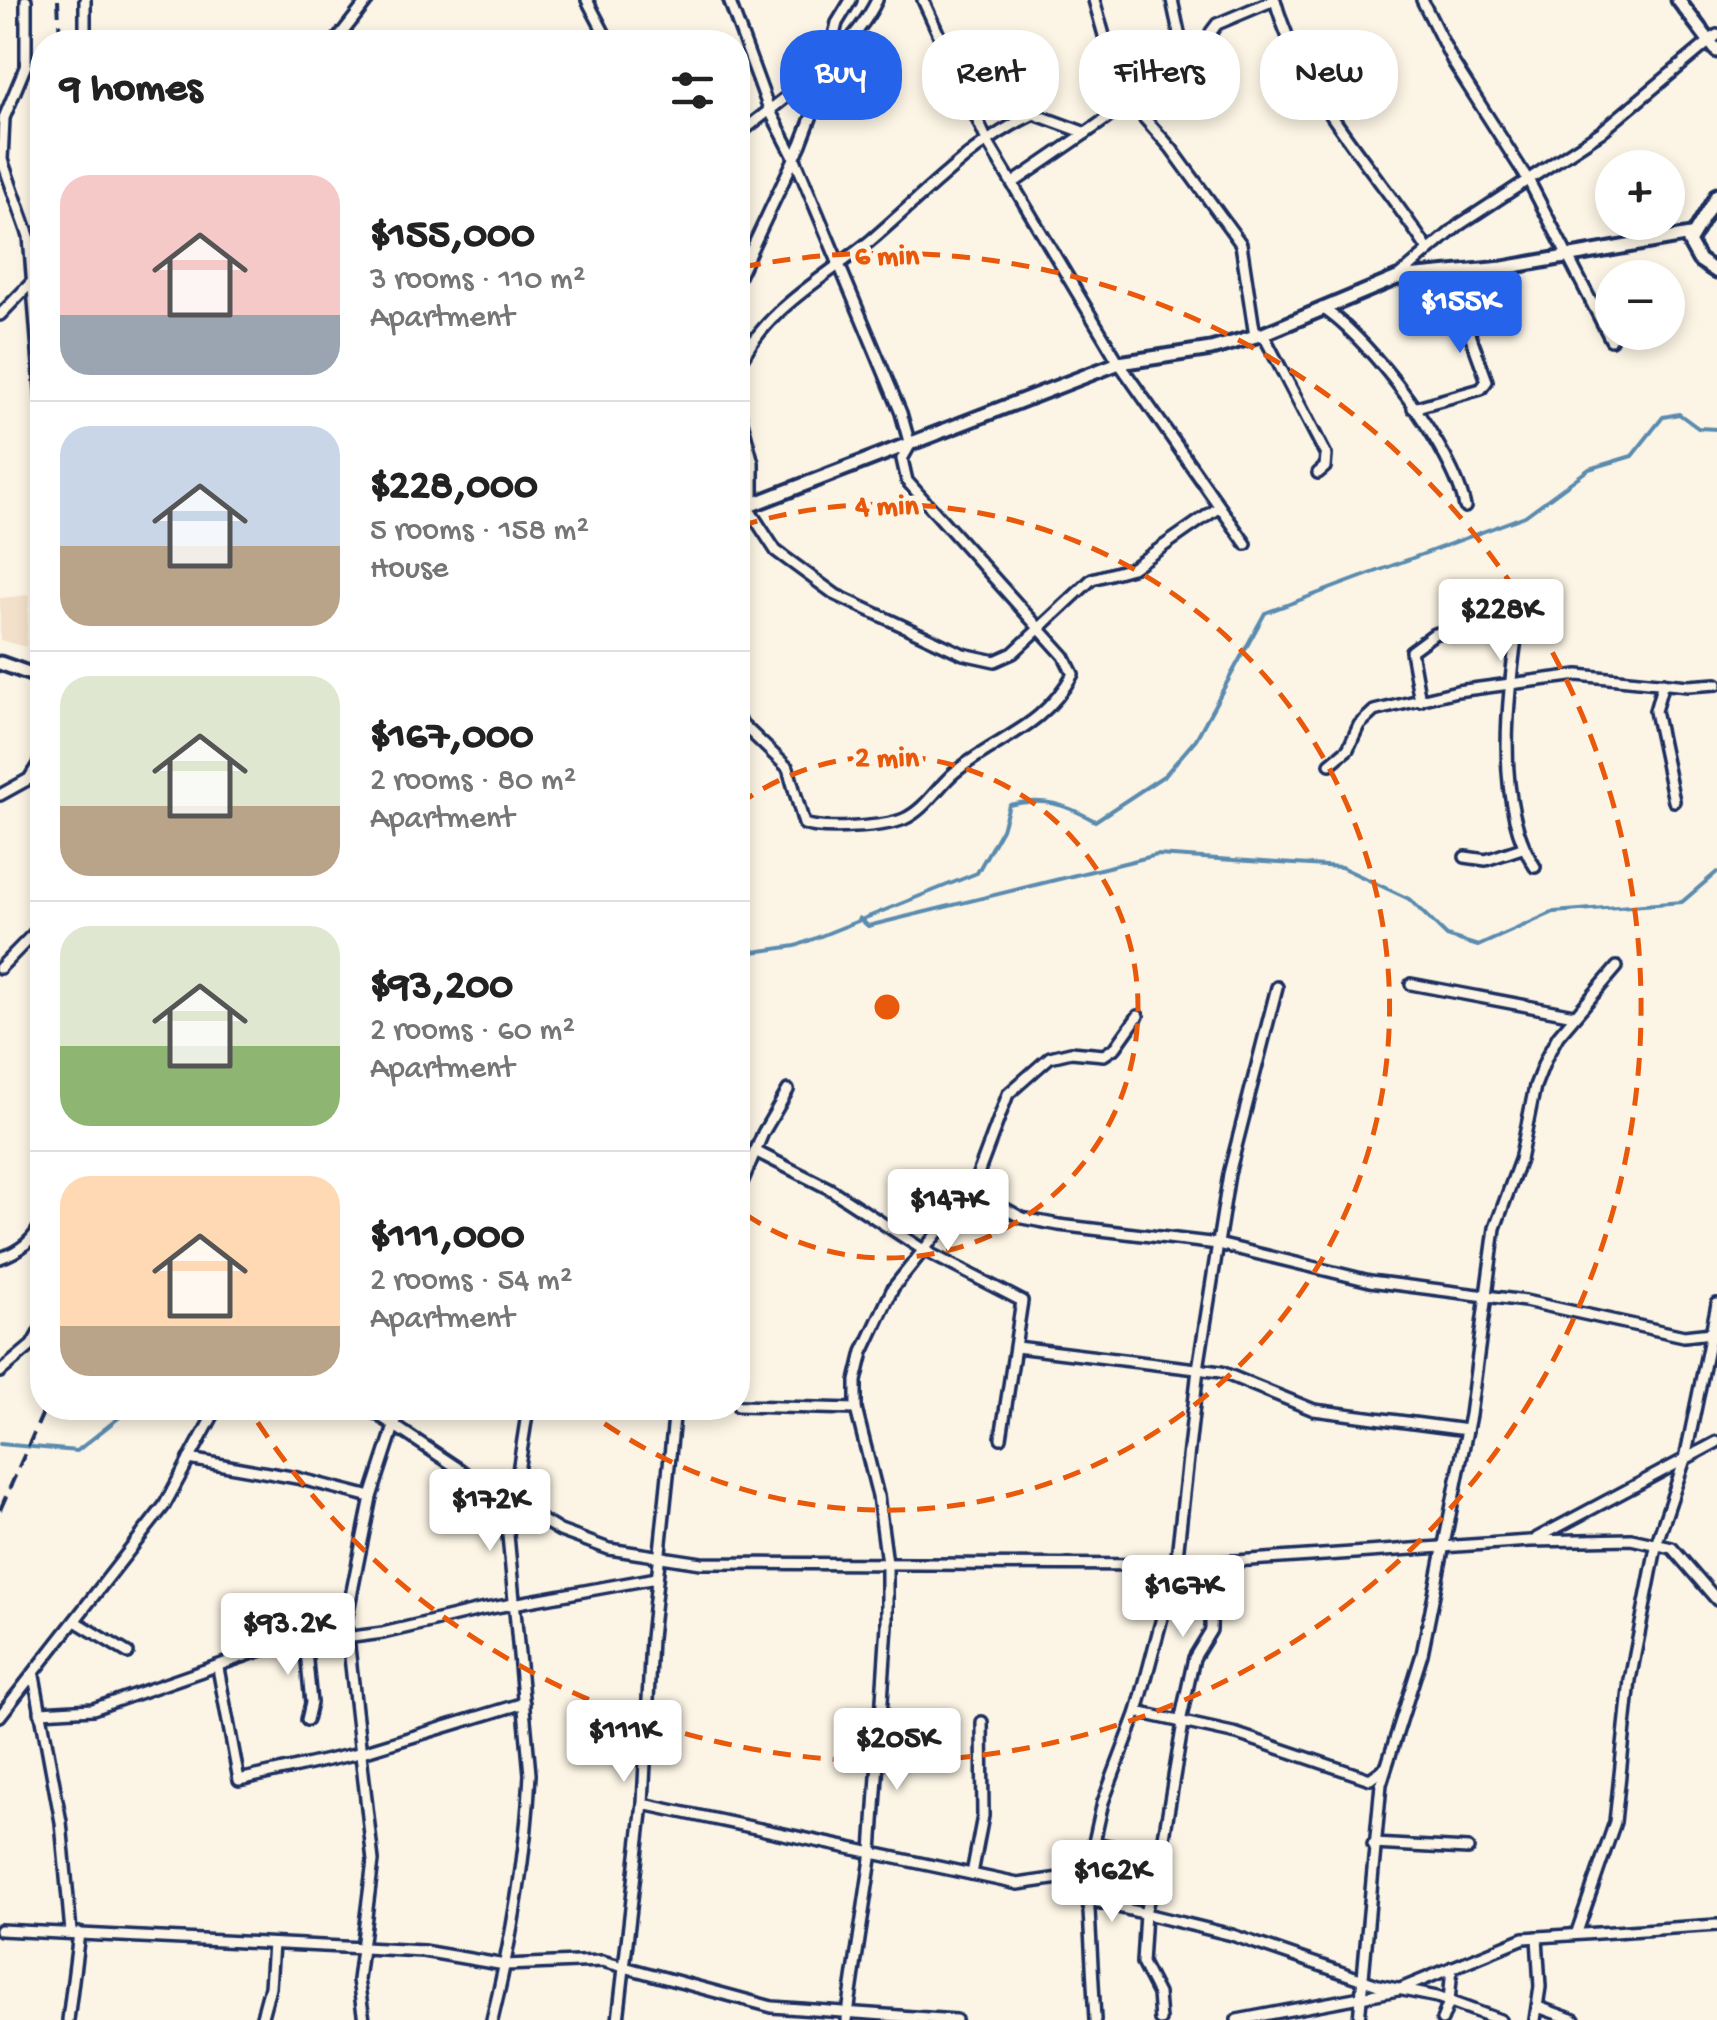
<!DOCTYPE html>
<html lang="en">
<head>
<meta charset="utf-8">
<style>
  :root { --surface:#fff; --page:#f6f6f6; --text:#222; --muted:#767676; --line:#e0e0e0; --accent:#2563eb }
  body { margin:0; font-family:"Gochi Hand",sans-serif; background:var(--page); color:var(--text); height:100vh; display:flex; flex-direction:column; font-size:38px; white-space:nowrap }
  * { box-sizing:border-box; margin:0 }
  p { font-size:32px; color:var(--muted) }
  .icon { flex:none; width:55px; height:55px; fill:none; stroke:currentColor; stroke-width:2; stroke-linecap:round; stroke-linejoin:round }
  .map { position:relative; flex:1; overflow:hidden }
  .panel { position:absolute; left:30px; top:30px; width:720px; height:1390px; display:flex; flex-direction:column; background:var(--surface); border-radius:40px; box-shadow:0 5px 15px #0003 }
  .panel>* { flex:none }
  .guide { position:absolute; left:780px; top:30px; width:785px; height:90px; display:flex; gap:20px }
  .tools { position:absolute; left:1595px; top:150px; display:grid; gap:20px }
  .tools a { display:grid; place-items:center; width:90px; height:90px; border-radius:50%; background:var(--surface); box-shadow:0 5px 15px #0003; font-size:50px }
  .price { position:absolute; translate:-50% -85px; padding:0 22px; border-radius:10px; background:#fff; color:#222; font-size:32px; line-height:65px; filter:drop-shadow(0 2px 5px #0008) }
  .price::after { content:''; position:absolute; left:50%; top:60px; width:30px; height:22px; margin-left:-15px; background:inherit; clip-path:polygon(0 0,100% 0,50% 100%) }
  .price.on { background:var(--accent); color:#fff }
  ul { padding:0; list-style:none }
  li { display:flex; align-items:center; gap:30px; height:250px; padding:0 30px }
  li+li { border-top:2px solid var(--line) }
  li span { display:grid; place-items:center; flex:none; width:280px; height:200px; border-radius:30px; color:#555 }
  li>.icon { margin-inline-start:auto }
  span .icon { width:120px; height:120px; fill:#fffc; stroke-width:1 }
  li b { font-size:42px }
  h2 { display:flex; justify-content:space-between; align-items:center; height:120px; padding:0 30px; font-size:42px }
  .tag { padding:0 35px; border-radius:40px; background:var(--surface); box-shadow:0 5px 15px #0003; font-size:35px; line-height:90px }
  .tag.on { background:var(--accent); color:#fff }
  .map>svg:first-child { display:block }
  .built { fill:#f2e0ca }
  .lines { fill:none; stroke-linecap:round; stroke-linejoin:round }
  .stream { stroke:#5a8baf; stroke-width:4 }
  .minor-casing { stroke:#1b2f5e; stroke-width:16 }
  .tertiary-casing { stroke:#1b2f5e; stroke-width:19 }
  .minor { stroke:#fcf5e5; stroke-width:9 }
  .tertiary { stroke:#fcf5e5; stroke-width:11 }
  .rail { stroke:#1b2f5e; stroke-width:4; stroke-dasharray:15 8; stroke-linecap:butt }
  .ring { fill:none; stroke:#e8590c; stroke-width:5; stroke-dasharray:18 12 }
  .centre { fill:#e8590c; stroke:#fcf5e5; stroke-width:5 }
  .ring-label { font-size:30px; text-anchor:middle; font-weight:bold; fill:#e8590c; stroke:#fcf5e5; stroke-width:10; stroke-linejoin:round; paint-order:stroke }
</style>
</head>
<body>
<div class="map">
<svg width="1717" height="2020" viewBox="0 0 1717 2020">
  <rect width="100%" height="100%" fill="#fcf5e5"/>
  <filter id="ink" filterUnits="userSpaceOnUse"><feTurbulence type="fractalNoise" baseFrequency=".01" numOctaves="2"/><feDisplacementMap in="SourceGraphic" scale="20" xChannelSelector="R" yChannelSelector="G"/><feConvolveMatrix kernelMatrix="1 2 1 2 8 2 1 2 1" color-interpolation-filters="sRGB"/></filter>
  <g filter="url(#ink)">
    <!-- built -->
    <polygon class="built" points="29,595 26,647 0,640 0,598"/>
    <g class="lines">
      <!-- stream -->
      <g class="stream">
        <polyline points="859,918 868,926 1157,855 1341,867 1409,899 1447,936 1478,946 1554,912 1682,902 1717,872"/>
        <path d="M738 954 796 946 977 873 1002 829 1009 805C1044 797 1065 804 1095 821L1165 775 1196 739 1265 613 1525 516 1589 469 1632 456 1663 417 1679 414 1698 428 1717 429"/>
        <polyline points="0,1444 77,1451 131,1408"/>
      </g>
      <defs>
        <g id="minor">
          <polyline points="26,0 26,65 4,118 2,160 29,236 42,403"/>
          <polyline points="85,0 85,42"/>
          <polyline points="587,0 609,42"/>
          <path d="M729 0 769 109 795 159 901 413 910 445 902 459 907 481 1064 656 1073 674C1041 730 1001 735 955 772 938 786 925 810 904 819 886 827 821 831 804 824L788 768 738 720"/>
          <polyline points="923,0 988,143 1119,363 1246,544"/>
          <polyline points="1094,0 1114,71 1130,102 1171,148 1241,244 1255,336"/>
          <polyline points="1172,0 1188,75"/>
          <path d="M1275 0C1302 98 1375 167 1428 250"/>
          <polyline points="1422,0 1453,62 1530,183 1611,340"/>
          <polyline points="335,42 368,0"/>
          <path d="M738 135C785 96 850 56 877 0"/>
          <polyline points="1013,183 1086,133"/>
          <polyline points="738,278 801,144 819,97 837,23 851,0"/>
          <polyline points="1397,278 1459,225 1601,132 1717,35"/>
          <path d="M1322 308C1370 338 1455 452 1465 507"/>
          <polyline points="0,315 33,281"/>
          <polyline points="1263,334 1326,455 1325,467 1318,473"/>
          <path d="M738 367C764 310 824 278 870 241 921 198 972 142 1034 114L1086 133 1130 102 1207 67 1212 62 1211 32 1217 24 1274 0"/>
          <polyline points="738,406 753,463 753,501"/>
          <polyline points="1413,408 1481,389 1487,381 1448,274"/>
          <polyline points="746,505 776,551 836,595 963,654 995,661 1013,653 1092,579 1132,568 1218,508"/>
          <polyline points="42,568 42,613"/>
          <path d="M1512 608 1519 618C1508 691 1493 803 1535 867"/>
          <polyline points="1663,683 1655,711 1674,801"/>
          <polyline points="1420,701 1411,651 1434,634 1462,627"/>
          <polyline points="1330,764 1348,749 1359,725 1374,711 1457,691 1578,675 1688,686 1717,684"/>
          <polyline points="0,795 29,779 42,758"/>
          <polyline points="1465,857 1486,860 1522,848"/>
          <polyline points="0,968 42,925"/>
          <polyline points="1411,984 1574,1015"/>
          <polyline points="755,1151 830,1189 925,1251 1022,1301 1001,1438"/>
          <polyline points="972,1190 1022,1218 1059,1225 1218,1244 1370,1281 1525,1301 1684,1336 1711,1333"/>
          <polyline points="738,1192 763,1133 788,1090"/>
          <path d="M0 1258C18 1252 35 1240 42 1221"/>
          <polyline points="1016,1347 1221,1372 1314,1410 1467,1430"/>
          <polyline points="0,1372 32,1345 42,1327"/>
          <polyline points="738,1406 856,1409"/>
          <polyline points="368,1408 480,1483 560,1531 609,1549 701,1563 1176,1565 1530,1541 1631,1539 1672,1548 1717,1600"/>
          <polyline points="189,1459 297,1478 371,1497"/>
          <polyline points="1537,1538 1717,1442"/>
          <polyline points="75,1621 128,1653"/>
          <polyline points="305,1641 311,1703 307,1720"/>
          <polyline points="218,1668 239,1780 359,1753 524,1703"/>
          <polyline points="34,1676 61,1822 71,1932"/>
          <polyline points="40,1712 93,1709 268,1648 383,1633 480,1610 656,1578"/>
          <polyline points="1137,1712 1237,1734 1370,1779 1385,1768"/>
          <polyline points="0,1716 164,1506 217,1408"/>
          <polyline points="1180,1722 1194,1658 1211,1630 1212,1563"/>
          <polyline points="643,1804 1018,1884 1087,1874"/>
          <polyline points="1094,1843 1127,1849 1155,1872"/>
          <polyline points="1373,1844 1468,1849"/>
          <polyline points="972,1874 983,1816 982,1722"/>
          <polyline points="1089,1900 1232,1935 1378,1985 1437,1997 1500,2020"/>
          <polyline points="0,1930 423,1951 505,1965 602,1961 772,2007 956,2020"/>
          <polyline points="1577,1932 1615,1822 1630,1680 1657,1542 1685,1459 1717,1304"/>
          <polyline points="1538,2007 1574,2020"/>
          <polyline points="68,2020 79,1933"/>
          <polyline points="261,2020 270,1987 273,1944"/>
          <polyline points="364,2020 358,1980 373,1861 346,1621 371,1497 400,1408"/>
          <path d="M492 2020C512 1938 526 1858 530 1774L508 1535 528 1408"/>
          <polyline points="618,2020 643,1804 651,1638 675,1408"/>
          <polyline points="847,2020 872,1852 887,1625 887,1563 878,1496 856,1409 856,1381 863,1352 893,1288 972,1190 1008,1094 1050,1057 1071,1052 1104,1055 1116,1047 1138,1016"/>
          <polyline points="1095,2020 1087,1874 1103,1802 1137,1712 1176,1565 1198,1369 1229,1174 1277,987"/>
          <polyline points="1160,2020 1158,1994 1142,1963 1145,1913 1164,1837 1183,1723"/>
          <polyline points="1237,2020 1398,1990 1524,1938 1717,1925"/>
          <polyline points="1359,2020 1381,1784 1422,1654 1470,1415 1495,1228 1520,1160 1535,1086 1546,1058 1558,1036 1617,967"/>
          <polyline points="1442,2020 1449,2002 1452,1967"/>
          <polyline points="1535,2020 1540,1987 1537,1937"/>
        </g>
        <g id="tertiary">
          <polyline points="1678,0 1717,51"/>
          <polyline points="1717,195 1689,242 1699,260 1717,272"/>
          <polyline points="738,510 1119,363 1211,349 1263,334 1397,278 1503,268 1690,235"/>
          <polyline points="0,663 42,678"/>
        </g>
      </defs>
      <!-- minor casing -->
      <use href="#minor" class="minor-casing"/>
      <!-- tertiary casing -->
      <use href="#tertiary" class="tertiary-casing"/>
      <!-- minor -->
      <use href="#minor" class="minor"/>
      <!-- tertiary -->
      <use href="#tertiary" class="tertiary"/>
      <!-- rail -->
      <g class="rail">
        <polyline points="58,0 60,42"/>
        <polyline points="0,1510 45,1408"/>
      </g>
    </g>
  </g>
  <!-- distance rings -->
  <g class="ring">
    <path d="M738 805A251 251 0 1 1 738 1209"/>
    <path d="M740 526A503 503 0 1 1 584 1409"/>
    <path d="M743 267A754 754 0 1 1 251 1412"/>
  </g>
  <circle cx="887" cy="1007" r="15" class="centre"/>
  <g class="ring-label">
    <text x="887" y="264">6 min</text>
    <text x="887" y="514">4 min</text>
    <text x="887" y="766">2 min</text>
  </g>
</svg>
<div class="tools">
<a>+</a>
<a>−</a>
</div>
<b class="price on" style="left:1460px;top:356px">$155K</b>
<b class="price" style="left:1501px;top:664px">$228K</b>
<b class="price" style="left:948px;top:1254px">$147K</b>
<b class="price" style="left:490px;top:1554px">$172K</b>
<b class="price" style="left:1183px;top:1640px">$167K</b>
<b class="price" style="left:288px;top:1678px">$93.2K</b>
<b class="price" style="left:624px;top:1785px">$111K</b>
<b class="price" style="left:897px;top:1793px">$205K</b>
<b class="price" style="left:1112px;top:1925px">$162K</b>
<div class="guide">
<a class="tag on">Buy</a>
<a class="tag">Rent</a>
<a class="tag">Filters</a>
<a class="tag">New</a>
</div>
<section class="panel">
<h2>9 homes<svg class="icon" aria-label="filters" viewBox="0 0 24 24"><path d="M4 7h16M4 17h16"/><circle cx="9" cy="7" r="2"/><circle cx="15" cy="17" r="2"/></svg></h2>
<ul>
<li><span style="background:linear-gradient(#f6c9c9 70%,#9aa5b1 0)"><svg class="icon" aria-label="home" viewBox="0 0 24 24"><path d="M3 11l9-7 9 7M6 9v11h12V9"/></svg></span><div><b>$155,000</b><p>3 rooms · 110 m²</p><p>Apartment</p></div></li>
<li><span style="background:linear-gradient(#c9d6e8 60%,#b9a48a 0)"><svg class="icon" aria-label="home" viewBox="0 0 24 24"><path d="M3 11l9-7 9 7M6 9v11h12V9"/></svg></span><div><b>$228,000</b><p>5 rooms · 158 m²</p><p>House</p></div></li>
<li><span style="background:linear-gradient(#dfe7d0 65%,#b9a48a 0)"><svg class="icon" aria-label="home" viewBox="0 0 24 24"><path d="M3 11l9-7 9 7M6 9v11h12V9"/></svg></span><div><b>$167,000</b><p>2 rooms · 80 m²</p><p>Apartment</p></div></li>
<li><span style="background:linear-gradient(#dfe7d0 60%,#8fb573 0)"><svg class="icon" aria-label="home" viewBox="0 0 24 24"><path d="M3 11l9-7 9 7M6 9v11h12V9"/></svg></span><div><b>$93,200</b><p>2 rooms · 60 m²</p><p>Apartment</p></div></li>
<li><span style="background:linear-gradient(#ffd9b3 75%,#b9a48a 0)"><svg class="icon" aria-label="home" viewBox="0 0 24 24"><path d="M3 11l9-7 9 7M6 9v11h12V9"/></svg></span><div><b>$111,000</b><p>2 rooms · 54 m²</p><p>Apartment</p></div></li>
</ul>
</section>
</div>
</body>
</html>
